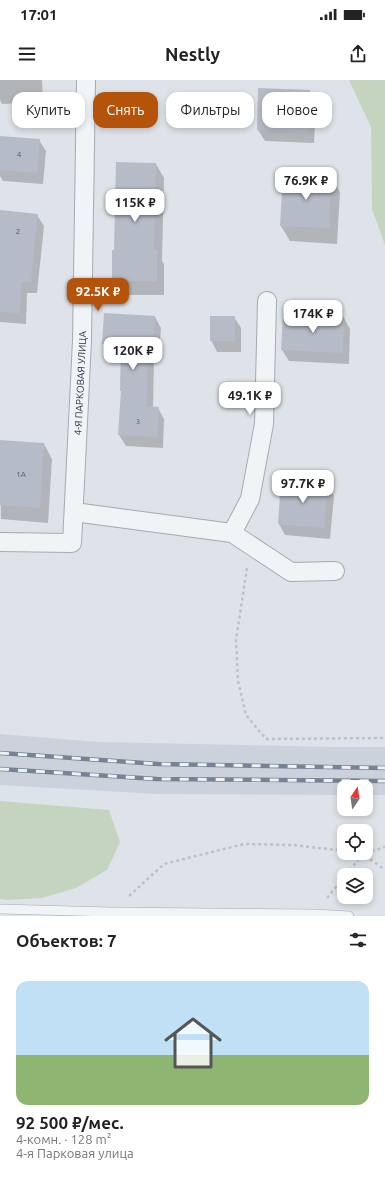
<!DOCTYPE html>
<html lang="ru">
<head>
<meta charset="utf-8">
<style>
  :root { --surface:#fff; --page:#f6f6f6; --text:#222; --muted:#767676; --line:#e0e0e0; --accent:#b45309 }
  body { margin:0; font-family:Ubuntu,sans-serif; background:var(--page); color:var(--text); height:100vh; display:flex; flex-direction:column; font-size:15px; white-space:nowrap }
  * { box-sizing:border-box; margin:0 }
  p { font-size:13px; color:var(--muted) }
  .icon { flex:none; width:22px; height:22px; fill:none; stroke:currentColor; stroke-width:2; stroke-linecap:round; stroke-linejoin:round }
  .map { position:relative; height:836px; overflow:hidden }
  .drawer { display:flex; flex-direction:column; background:var(--surface); flex:1 }
  .drawer>* { flex:none }
  .hud { position:absolute; left:12px; top:12px; width:361px; height:36px; display:flex; gap:8px }
  .needle { width:26px; rotate:13deg }
  .fabs { position:absolute; left:337px; top:700px; display:grid; gap:8px }
  .fabs a { display:grid; place-items:center; width:36px; height:36px; border-radius:8px; background:var(--surface); box-shadow:0 2px 6px #0003; font-size:20px }
  .price { position:absolute; translate:-50% -34px; padding:0 9px; border-radius:8px; background:#fff; color:#222; font-size:13px; line-height:26px; filter:drop-shadow(0 1px 2px #0008) }
  .price::after { content:''; position:absolute; left:50%; top:24px; width:12px; height:9px; margin-left:-6px; background:inherit; clip-path:polygon(0 0,100% 0,50% 100%) }
  .price.active { background:var(--accent); color:#fff }
  ul { padding:0; list-style:none }
  li { display:grid; align-content:center; gap:8px; height:212px; padding:0 16px }
  li+li { border-top:1px solid var(--line) }
  li span { display:grid; place-items:center; height:124px; border-radius:12px; color:#555 }
  li>.icon { margin-inline-start:auto }
  span .icon { width:72px; height:72px; fill:#fffc; stroke-width:1 }
  li b { font-size:17px }
  h2 { display:flex; justify-content:space-between; align-items:center; height:48px; padding:0 16px; font-size:17px }
  .tag { padding:0 14px; border-radius:12px; background:var(--surface); box-shadow:0 2px 6px #0003; font-size:14px; line-height:36px }
  .tag.active { background:var(--accent); color:#fff }
  .status { display:flex; justify-content:space-between; align-items:center; height:28px; padding:0 20px; background:var(--surface); direction:ltr }
  .status svg { height:11px; fill:currentColor }
  header { display:flex; justify-content:space-between; align-items:center; height:52px; padding:0 16px; background:var(--surface); font-size:18px; font-weight:600 }
  .map>svg:first-child { display:block }
  .built { fill:#ccd2db }
  .green { fill:#c5d4bf }
  .shadow { fill:#0003 }
  .building { fill:#b5bcc7 }
  .lines { fill:none; stroke-linecap:round; stroke-linejoin:round }
  .lane-casing { stroke:#a3aab4; stroke-width:10 }
  .street-casing { stroke:#a3aab4; stroke-width:20 }
  .path { stroke:#bcc1c8; stroke-width:2.5; stroke-dasharray:3 3; stroke-linecap:butt }
  .lane { stroke:#f1f4f7; stroke-width:9 }
  .street { stroke:#f1f4f7; stroke-width:18 }
  .rail-casing { stroke:#768394; stroke-width:4.5 }
  .rail { stroke:#eef2f7; stroke-width:3; stroke-dasharray:9; stroke-linecap:butt }
  .labels { text-anchor:middle; stroke-width:4; stroke-linejoin:round; paint-order:stroke }
  .number-label { font-size:8px; fill:#4a5463 }
  .street-label { font-size:10px; fill:#263142; stroke:#eef2f7 }
</style>
</head>
<body>
<div class="status"><b>17:01</b><svg viewBox="0 0 49 12"><path d="M0 12V9h3v3zM5 12V6h3v6zM10 12V3h3v9zM15 12V0h3v12zM26 1h20v11H26zM47 4h2v5h-2z"/></svg></div>
<header><svg class="icon" aria-label="menu" viewBox="0 0 24 24"><path d="M4 6h16M4 12h16M4 18h16"/></svg>Nestly<svg class="icon" aria-label="share" viewBox="0 0 24 24"><path d="M12 15V3M7 8l5-5 5 5M5 13v7h14v-7"/></svg></header>
<div class="map">
<svg width="385" height="836" viewBox="0 0 385 836">
  <rect width="100%" height="100%" fill="#dee3e9"/>
  <!-- built -->
  <polygon class="built" points="0,654 98,662 334,667 385,667 385,715 366,715 366,707 344,707 344,715 158,714 0,705"/>
  <!-- green -->
  <g class="green">
    <polygon points="349,0 385,0 385,165 372,129 371,47"/>
    <polygon points="0,721 109,730 120,762 107,790 76,808 42,818 7,820 0,819"/>
  </g>
  <!-- shadow -->
  <g class="shadow">
    <polygon points="0,0 42,0 43,22 2,24 0,20"/>
    <polygon points="309,11 316,22 314,63 265,61 258,50"/>
    <polygon points="0,57 39,60 46,71 43,104 3,101 0,96"/>
    <polygon points="156,84 164,98 162,181 164,184 164,215 121,215 113,201"/>
    <polygon points="331,97 340,112 337,164 290,161 281,146"/>
    <polygon points="0,131 37,135 44,146 37,213 27,213 26,244 0,242"/>
    <polygon points="284,235 344,238 350,249 349,284 289,281 282,270"/>
    <polygon points="155,237 161,248 159,278 154,277 153,327 158,328 164,339 163,368 126,366 119,355 122,313 121,275 110,275 103,263"/>
    <polygon points="234,237 241,248 241,272 217,272 211,260"/>
    <polygon points="0,361 44,364 52,379 48,443 1,439"/>
    <polygon points="327,404 334,416 330,459 285,455 279,444"/>
  </g>
  <!-- building -->
  <g class="building">
    <polygon points="258,8 310,10 308,52 257,50"/>
    <polygon points="0,56 40,59 37,93 0,90"/>
    <polygon points="116,82 156,83 154,170 157,170 157,201 112,201 112,170 114,170"/>
    <polygon points="283,93 331,96 329,148 280,146"/>
    <polygon points="0,130 38,134 31,202 21,202 20,233 0,232"/>
    <polygon points="104,233 155,236 153,267 148,266 147,326 159,327 157,357 118,355 121,311 120,311 121,265 102,264"/>
    <polygon points="283,234 344,237 343,273 281,270"/>
    <rect x="210" y="236" width="25" height="25"/>
    <polygon points="0,360 44,363 40,428 0,425"/>
    <polygon points="281,400 328,404 324,448 278,444"/>
  </g>
  <g class="lines">
    <defs>
      <polyline id="lane" points="0,829 111,832 315,834 349,836"/>
      <g id="street">
        <polyline points="74,432 232,453 291,492 335,491"/>
        <polyline points="232,453 250,419 264,344 267,221"/>
        <path id="s1" d="M0 462 72 463 82 261 86 0"/>
      </g>
    </defs>
    <!-- lane casing -->
    <use href="#lane" class="lane-casing"/>
    <!-- street casing -->
    <use href="#street" class="street-casing"/>
    <!-- path -->
    <g class="path">
      <polyline points="247,488 236,560 238,601 246,635 266,659 385,658"/>
      <polyline points="366,773 385,767"/>
      <polyline points="346,795 363,774 385,790"/>
      <polyline points="129,816 164,784 244,764 294,765 344,771"/>
      <polyline points="327,818 344,797"/>
    </g>
    <!-- lane -->
    <use href="#lane" class="lane"/>
    <!-- street -->
    <use href="#street" class="street"/>
    <defs>
      <g id="rail">
        <polyline points="0,673 158,684 385,688"/>
        <polyline points="0,689 157,699 385,701"/>
      </g>
    </defs>
    <!-- rail casing -->
    <use href="#rail" class="rail-casing"/>
    <!-- rail -->
    <use href="#rail" class="rail"/>
  </g>
  <g class="labels">
    <!-- number labels -->
    <g class="number-label">
      <text x="19" y="77">4</text>
      <text x="18" y="154">2</text>
      <text x="138" y="344">3</text>
      <text x="21" y="397">1А</text>
    </g>
    <!-- street labels -->
    <g class="street-label">
      <text dy="4" stroke="none"><textPath href="#s1" startOffset="232">4-Я ПАРКОВАЯ УЛИЦА</textPath></text>
    </g>
  </g>
</svg>
<div class="fabs">
<a><svg class="needle" viewBox="-14 -14 28 28"><path d="M0-13l5 13h-10z" fill="#e53935"/><path d="M0 13l5-13h-10z" fill="#767676"/></svg></a>
<a><svg class="icon" aria-label="locate" viewBox="0 0 24 24"><circle cx="12" cy="12" r="6"/><path d="M12 2v4M12 18v4M2 12h4M18 12h4"/></svg></a>
<a><svg class="icon" aria-label="layers" viewBox="0 0 24 24"><path d="M12 4l9 5-9 5-9-5zM3 14l9 5 9-5"/></svg></a>
</div>
<b class="price" style="left:306px;top:121px">76.9K ₽</b>
<b class="price" style="left:135px;top:143px">115K ₽</b>
<b class="price active" style="left:98px;top:232px">92.5K ₽</b>
<b class="price" style="left:313px;top:254px">174K ₽</b>
<b class="price" style="left:133px;top:291px">120K ₽</b>
<b class="price" style="left:250px;top:336px">49.1K ₽</b>
<b class="price" style="left:303px;top:424px">97.7K ₽</b>
<div class="hud">
<a class="tag">Купить</a>
<a class="tag active">Снять</a>
<a class="tag">Фильтры</a>
<a class="tag">Новое</a>
</div>
</div>
<section class="drawer">
<h2>Объектов: 7<svg class="icon" aria-label="filters" viewBox="0 0 24 24"><path d="M4 7h16M4 17h16"/><circle cx="9" cy="7" r="2"/><circle cx="15" cy="17" r="2"/></svg></h2>
<ul>
<li><span style="background:linear-gradient(#bfe0f5 60%,#8fb573 0)"><svg class="icon" aria-label="home" viewBox="0 0 24 24"><path d="M3 11l9-7 9 7M6 9v11h12V9"/></svg></span><div><b>92 500 ₽/мес.</b><p>4-комн. · 128 m²</p><p>4-я Парковая улица</p></div></li>
</ul>
</section>
</body>
</html>
